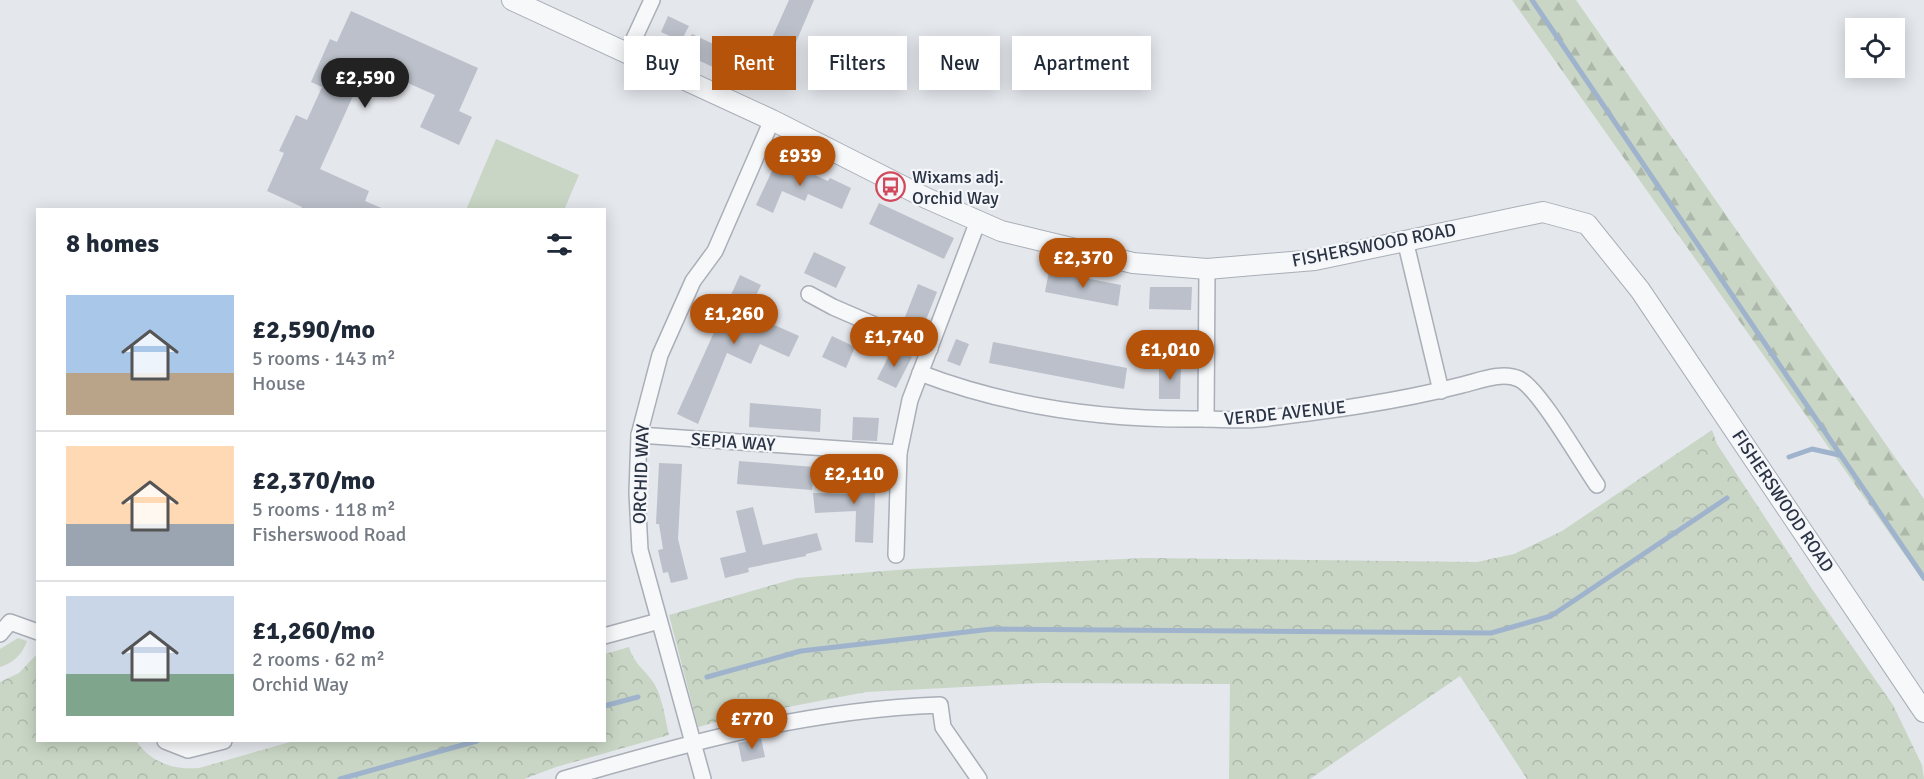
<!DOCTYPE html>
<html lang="en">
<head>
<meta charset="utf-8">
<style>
  :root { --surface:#fff; --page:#f6f6f7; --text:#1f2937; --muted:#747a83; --line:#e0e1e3; --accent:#b45309 }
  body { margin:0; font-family:Signika,sans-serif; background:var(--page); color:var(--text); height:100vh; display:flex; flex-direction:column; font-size:22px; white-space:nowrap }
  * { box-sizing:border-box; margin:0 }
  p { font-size:20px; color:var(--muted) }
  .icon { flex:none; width:33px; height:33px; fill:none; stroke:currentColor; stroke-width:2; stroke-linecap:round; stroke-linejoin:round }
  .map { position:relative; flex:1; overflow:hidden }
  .drawer { position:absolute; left:36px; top:208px; width:570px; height:534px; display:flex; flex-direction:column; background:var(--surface); border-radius:0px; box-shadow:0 3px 15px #0003 }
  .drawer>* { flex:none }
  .top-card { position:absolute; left:624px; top:36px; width:570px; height:54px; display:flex; gap:12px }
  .tools { position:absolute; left:1845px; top:18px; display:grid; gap:12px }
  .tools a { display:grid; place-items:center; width:60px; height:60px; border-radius:0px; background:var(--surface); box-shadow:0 3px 15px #0003; font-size:30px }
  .price { position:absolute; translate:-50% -51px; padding:0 14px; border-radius:21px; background:var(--accent); color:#fff; font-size:20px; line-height:39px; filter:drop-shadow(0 2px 3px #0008) }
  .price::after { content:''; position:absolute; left:50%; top:36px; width:18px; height:14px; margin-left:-9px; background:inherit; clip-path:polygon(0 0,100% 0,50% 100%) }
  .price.on { background:#222; color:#fff }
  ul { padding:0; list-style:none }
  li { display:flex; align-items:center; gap:18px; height:150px; padding:0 30px }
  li+li { border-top:2px solid var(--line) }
  li span { display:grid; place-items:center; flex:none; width:168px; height:120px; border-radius:0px; color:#555 }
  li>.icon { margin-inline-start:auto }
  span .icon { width:72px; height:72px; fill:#fffc; stroke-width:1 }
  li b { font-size:26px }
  h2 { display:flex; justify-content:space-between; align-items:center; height:72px; padding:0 30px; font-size:26px }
  .tag { padding:0 21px; border-radius:0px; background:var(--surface); box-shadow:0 3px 15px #0003; font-size:21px; line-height:54px }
  .tag.on { background:var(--accent); color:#fff }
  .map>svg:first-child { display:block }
  .grass { fill:#c9d6c5 }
  .forest { fill:url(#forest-firs) }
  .park { fill:url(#park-crowns) }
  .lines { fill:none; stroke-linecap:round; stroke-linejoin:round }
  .stream { stroke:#9fb4cc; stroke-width:5 }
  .building { fill:#bbc0ca }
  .minor-casing { stroke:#a9aeb7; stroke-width:18 }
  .tertiary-casing { stroke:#a9aeb7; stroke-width:22 }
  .minor { stroke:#f7f8fa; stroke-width:15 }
  .tertiary { stroke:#f7f8fa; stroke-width:20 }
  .labels { text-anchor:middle; stroke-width:4.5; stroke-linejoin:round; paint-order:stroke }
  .poi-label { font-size:18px; fill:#2b3445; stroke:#f4f6f9; text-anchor:start }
  .street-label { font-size:18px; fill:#2b3445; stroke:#f4f6f9 }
</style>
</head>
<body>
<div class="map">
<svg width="1924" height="779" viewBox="0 0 1924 779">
  <defs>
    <pattern id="forest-firs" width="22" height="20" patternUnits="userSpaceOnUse" patternTransform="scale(1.5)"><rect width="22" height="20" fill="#c9d6c5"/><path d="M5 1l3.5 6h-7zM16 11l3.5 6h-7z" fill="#adb8ab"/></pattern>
    <pattern id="park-crowns" width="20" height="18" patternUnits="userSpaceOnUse" patternTransform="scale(1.5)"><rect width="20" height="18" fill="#c9d6c5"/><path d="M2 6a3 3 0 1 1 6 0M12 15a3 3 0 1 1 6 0" fill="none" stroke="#adb8ab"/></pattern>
  </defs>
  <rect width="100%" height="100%" fill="#e4e7ec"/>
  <!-- grass -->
  <g class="grass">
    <polygon points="496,139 579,175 564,210 466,210"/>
    <path d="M18 638 27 641C22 655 13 663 0 667V649Z"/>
  </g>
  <!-- forest -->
  <polygon class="forest" points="1512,0 1576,0 1924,499 1924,582"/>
  <!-- park -->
  <g class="park">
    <polygon points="1712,430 1717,444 1812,589 1893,705 1922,765 1924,779 1527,779 1460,676 1310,779 1229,779 1230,684 1041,683 866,692 736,717 698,727 669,615 797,578 909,569 1145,558 1477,562 1514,554 1562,531"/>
    <path d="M629 647C635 666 646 670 655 685 663 700 665 719 669 735L556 767 524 779H0V682L19 673 35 656 38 658V741H136C152 763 173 770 199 768L294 741H604L605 654Z"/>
  </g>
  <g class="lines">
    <!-- stream -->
    <g class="stream">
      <polyline points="1532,0 1924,578"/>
      <polyline points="1789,457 1812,449 1839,455"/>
      <polyline points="707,677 801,651 992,629 1491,633 1551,616 1727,498"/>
      <polyline points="604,706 638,697"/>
      <polyline points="340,779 477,741"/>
    </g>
  </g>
  <!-- building -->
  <g class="building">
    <polygon points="789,0 814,0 776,89 761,81 779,44 771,40"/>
    <polygon points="351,11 478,68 459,111 472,117 459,145 420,127 435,95 367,65 320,169 369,191 365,201 386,210 301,210 302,207 267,191 284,153 279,151 296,115 307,120 322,87 311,82 330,39 337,42"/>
    <polygon points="668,16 689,26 681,41 661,32"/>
    <polygon points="692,34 741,57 732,76 683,53"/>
    <polygon points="778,158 828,181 830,178 851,188 842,209 808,194 805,201 782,191 773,213 756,205"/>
    <polygon points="879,203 954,238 944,259 869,224"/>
    <polygon points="814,252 846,267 836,288 804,273"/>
    <polygon points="1049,271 1121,285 1118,306 1045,292"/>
    <polygon points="740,275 761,285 750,308 772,318 770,323 799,336 789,357 760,344 751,364 727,353 698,424 677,414"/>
    <polygon points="918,284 937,292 924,325 905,317"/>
    <polygon points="1150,287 1192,287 1191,310 1149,309"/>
    <polygon points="832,336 855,347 846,368 822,357"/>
    <polygon points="956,339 969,344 960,366 947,361"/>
    <polygon points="993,342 1127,368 1124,389 989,363"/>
    <polygon points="893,348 912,357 896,388 877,379"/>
    <polygon points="1159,364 1181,364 1180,399 1159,399"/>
    <polygon points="750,403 821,409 820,432 749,427"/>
    <polygon points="853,417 879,418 877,441 852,440"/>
    <polygon points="739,461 814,467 812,490 737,484"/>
    <polygon points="659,463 682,464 678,539 688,579 671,583 668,572 663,573 658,550 663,549 659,524 656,524"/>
    <polygon points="855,473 876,474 873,543 855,542 856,511 815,513 813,493 854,494"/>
    <polygon points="753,507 763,545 817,533 822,550 806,554 806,556 748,568 749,572 725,578 720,558 746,552 736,511"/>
    <polygon points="761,738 765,757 742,762 738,743"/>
  </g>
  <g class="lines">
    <defs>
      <g id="minor">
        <polyline points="627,54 652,0"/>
        <polyline points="1405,240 1441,391"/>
        <polyline points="809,294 833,307 930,349"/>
        <path d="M920 373C1011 408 1104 420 1201 419 1221 419 1240 421 1260 419 1328 411 1396 402 1462 385 1479 381 1502 371 1519 379 1539 388 1582 464 1597 485"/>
        <polyline points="1206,419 1207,269"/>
        <polyline points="639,435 899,453"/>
        <polyline points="896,555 899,453 910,400 978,221"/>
        <polyline points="0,634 10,622 38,632"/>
        <polyline points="604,636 659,621"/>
        <polyline points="165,741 188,750 224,741"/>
        <path d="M564 779C691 742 806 710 940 705L943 727 979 779"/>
        <polyline points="703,779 640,550 637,493 639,435 660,355 693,281 715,251 772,120"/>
      </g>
      <polyline id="tertiary" points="512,0 772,120 926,198 1001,231 1133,263 1207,269 1315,260 1543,212 1587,224 1640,290 1924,712"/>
    </defs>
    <!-- minor casing -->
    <use href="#minor" class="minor-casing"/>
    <!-- tertiary casing -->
    <use href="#tertiary" class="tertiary-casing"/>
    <!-- minor -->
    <use href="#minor" class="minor"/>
    <!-- tertiary -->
    <use href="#tertiary" class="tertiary"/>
  </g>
  <!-- icons -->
  <defs>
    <symbol id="bus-ring" viewBox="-11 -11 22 22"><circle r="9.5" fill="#f4f6f9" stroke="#d1495b" stroke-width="1.5"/><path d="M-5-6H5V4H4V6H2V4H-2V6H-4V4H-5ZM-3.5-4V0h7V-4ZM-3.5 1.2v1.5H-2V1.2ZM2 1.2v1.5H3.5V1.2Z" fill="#d1495b"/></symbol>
  </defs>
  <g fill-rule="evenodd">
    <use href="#bus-ring" x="874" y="170" width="33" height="33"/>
  </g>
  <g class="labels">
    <!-- poi labels -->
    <g class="poi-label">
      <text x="912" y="183">Wixams adj.<tspan x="912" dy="21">Orchid Way</tspan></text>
    </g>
    <!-- street labels -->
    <g class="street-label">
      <text transform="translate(1374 245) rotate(-11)" y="6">FISHERSWOOD ROAD</text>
      <text transform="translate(1285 413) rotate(-6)" y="6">VERDE AVENUE</text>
      <text transform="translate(733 442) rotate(4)" y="6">SEPIA WAY</text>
      <text transform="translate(641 474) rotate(-88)" y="6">ORCHID WAY</text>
      <text transform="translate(1783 501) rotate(56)" y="6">FISHERSWOOD ROAD</text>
    </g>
  </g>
</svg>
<div class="tools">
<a><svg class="icon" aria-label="locate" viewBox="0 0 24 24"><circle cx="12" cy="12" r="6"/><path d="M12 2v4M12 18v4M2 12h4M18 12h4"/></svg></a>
</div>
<b class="price on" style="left:365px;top:109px">£2,590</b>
<b class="price" style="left:800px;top:187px">£939</b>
<b class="price" style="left:1083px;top:289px">£2,370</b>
<b class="price" style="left:734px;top:345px">£1,260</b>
<b class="price" style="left:894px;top:368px">£1,740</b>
<b class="price" style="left:1170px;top:381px">£1,010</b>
<b class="price" style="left:854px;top:505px">£2,110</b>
<b class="price" style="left:752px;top:750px">£770</b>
<div class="top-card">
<a class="tag">Buy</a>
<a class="tag on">Rent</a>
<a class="tag">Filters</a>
<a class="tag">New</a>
<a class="tag">Apartment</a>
</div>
<section class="drawer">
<h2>8 homes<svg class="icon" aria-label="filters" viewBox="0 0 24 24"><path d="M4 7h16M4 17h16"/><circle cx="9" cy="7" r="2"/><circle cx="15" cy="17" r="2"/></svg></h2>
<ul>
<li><span style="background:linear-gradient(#a9c7e8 65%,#b9a48a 0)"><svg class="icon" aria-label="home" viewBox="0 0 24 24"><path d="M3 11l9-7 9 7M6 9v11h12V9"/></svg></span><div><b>£2,590/mo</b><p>5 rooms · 143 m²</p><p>House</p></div></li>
<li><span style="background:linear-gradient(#ffd9b3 65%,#9aa5b1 0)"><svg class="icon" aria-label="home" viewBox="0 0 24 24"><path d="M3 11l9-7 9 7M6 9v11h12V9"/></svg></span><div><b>£2,370/mo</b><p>5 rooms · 118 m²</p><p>Fisherswood Road</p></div></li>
<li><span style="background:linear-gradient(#c9d6e8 65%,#7fa58c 0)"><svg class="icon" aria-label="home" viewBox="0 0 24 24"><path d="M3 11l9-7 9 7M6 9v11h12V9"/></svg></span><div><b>£1,260/mo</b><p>2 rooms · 62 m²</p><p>Orchid Way</p></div></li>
</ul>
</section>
</div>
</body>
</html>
